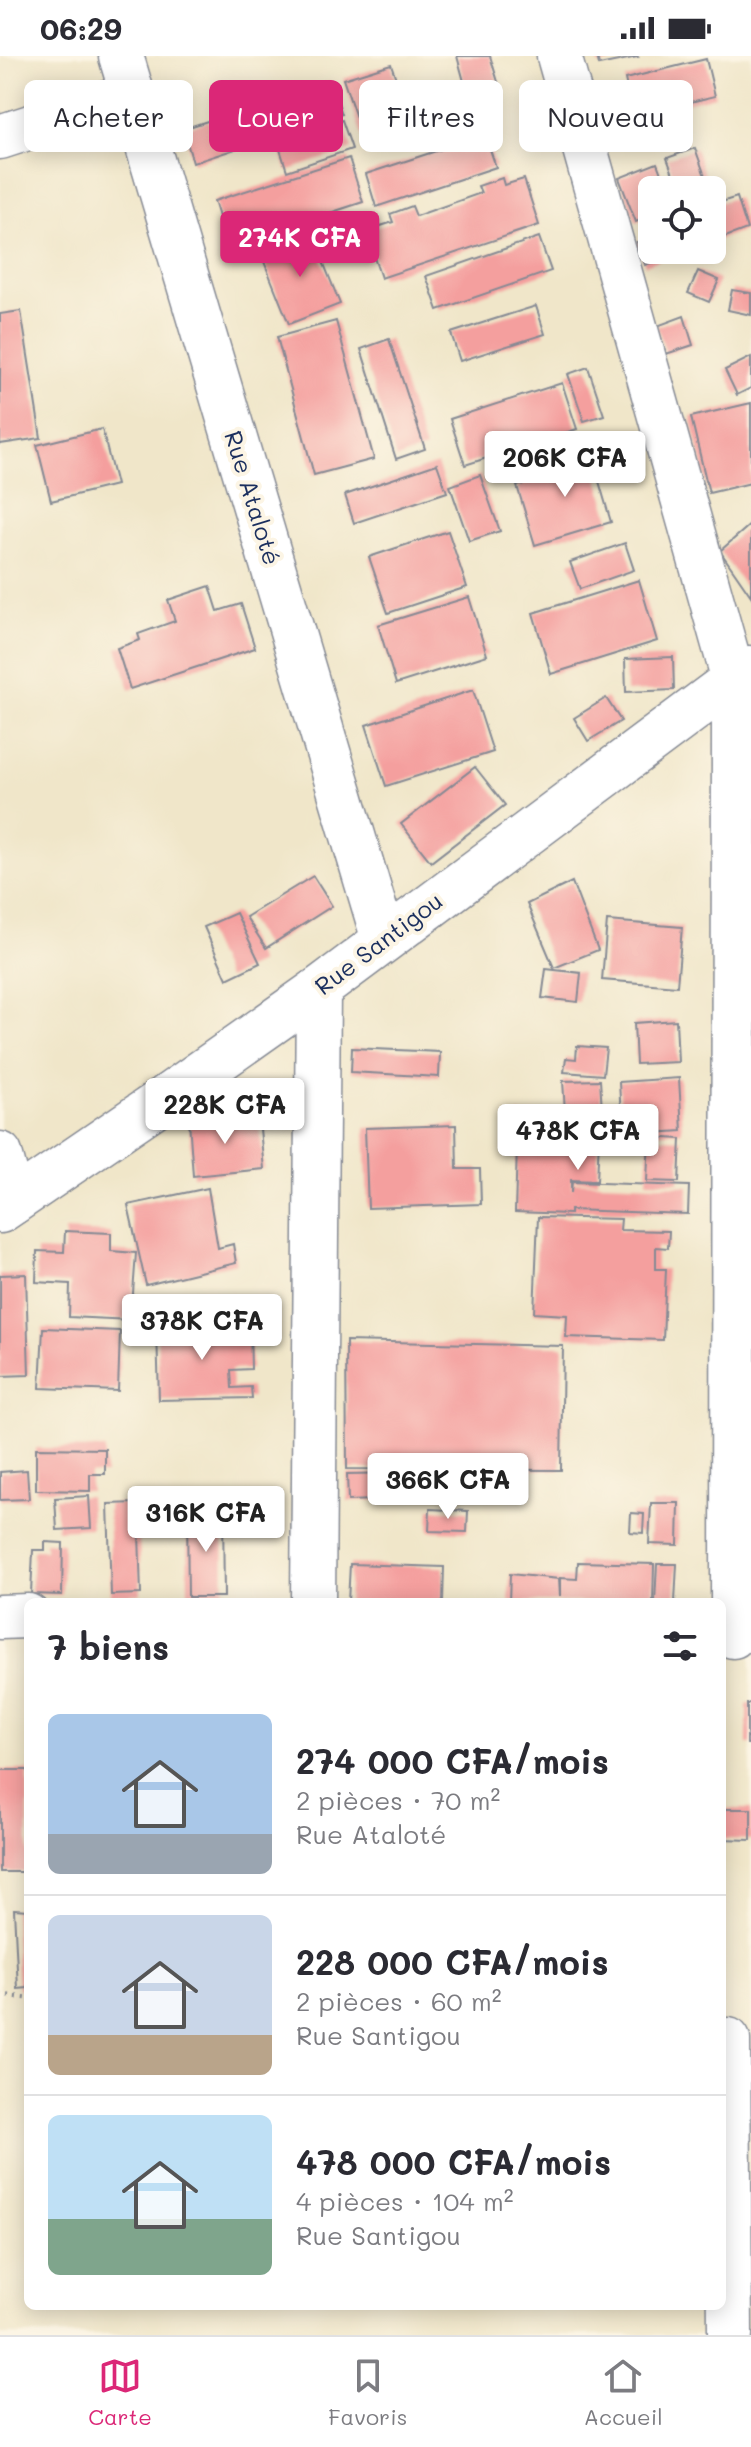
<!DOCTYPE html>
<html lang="fr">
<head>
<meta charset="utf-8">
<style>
  :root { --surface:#fff; --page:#f7f7f7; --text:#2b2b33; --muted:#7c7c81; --line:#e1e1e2; --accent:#db2777 }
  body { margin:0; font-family:Mali,sans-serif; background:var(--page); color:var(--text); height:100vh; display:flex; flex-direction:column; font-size:30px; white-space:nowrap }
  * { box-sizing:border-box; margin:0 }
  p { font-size:26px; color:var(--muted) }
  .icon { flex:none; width:44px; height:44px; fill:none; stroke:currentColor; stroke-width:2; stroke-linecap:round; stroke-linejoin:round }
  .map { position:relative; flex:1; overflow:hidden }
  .drawer { position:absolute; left:24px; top:1542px; width:702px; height:712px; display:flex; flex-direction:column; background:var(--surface); border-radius:12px; box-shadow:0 4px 20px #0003 }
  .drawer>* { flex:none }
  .hud { position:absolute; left:24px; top:24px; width:704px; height:72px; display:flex; gap:16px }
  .tools { position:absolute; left:638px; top:120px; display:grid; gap:16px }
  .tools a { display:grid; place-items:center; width:88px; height:88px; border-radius:12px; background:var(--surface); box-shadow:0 4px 20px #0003; font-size:40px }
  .price { position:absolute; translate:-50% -68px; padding:0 18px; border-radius:8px; background:#fff; color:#222; font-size:26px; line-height:52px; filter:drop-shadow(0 2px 4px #0008) }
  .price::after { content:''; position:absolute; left:50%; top:48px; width:24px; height:18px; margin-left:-12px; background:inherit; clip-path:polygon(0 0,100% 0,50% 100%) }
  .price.selected { background:var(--accent); color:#fff }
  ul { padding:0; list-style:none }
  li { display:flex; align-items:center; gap:24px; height:200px; padding:0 24px }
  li+li { border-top:2px solid var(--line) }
  li span { display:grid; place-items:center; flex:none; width:224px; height:160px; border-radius:12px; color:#555 }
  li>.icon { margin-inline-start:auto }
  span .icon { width:96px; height:96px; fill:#fffc; stroke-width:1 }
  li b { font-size:34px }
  h2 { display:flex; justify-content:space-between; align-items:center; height:96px; padding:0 24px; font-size:34px }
  .tag { padding:0 28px; border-radius:12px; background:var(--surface); box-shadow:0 4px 20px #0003; font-size:28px; line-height:72px }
  .tag.selected { background:var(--accent); color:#fff }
  .status { display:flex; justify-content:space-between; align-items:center; height:56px; padding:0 40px; background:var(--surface); direction:ltr }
  .status svg { height:22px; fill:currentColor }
  .dock { display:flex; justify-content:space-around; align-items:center; height:112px; border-top:2px solid var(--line); background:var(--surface); font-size:22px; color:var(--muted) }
  .dock a { display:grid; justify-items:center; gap:4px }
  .dock .selected { color:var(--accent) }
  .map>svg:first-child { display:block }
  .building { fill:#f49f9e }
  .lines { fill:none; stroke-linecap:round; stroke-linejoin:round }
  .street-casing { stroke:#868a94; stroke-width:47 }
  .path { stroke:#868a94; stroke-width:5; stroke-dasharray:2 6; stroke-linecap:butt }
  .street { stroke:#fff; stroke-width:44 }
  .labels { text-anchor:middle; stroke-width:8; stroke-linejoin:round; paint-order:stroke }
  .street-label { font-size:24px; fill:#1b2f5e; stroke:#fcf5e5 }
</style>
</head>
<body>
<div class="status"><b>06:29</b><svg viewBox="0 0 49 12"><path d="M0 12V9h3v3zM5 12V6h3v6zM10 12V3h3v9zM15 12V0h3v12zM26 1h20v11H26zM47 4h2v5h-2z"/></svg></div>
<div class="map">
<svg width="751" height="2279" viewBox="0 0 751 2279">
  <rect width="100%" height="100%" fill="#fcf5e5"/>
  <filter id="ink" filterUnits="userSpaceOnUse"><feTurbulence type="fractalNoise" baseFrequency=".0125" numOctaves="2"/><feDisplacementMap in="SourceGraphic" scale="16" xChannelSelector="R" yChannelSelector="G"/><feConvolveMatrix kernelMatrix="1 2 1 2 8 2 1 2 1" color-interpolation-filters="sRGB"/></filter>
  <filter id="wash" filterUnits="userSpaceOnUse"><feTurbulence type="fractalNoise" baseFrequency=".006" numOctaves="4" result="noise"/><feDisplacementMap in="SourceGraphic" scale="32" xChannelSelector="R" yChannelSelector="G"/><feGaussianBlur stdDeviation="1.8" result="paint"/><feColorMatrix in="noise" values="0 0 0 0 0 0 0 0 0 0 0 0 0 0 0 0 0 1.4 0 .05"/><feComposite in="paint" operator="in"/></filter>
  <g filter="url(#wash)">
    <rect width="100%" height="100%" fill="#f0e6c9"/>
    <g id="blocks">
      <!-- building -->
      <g class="building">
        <polygon points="457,0 490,0 503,42 471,51"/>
        <polygon points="597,0 637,0 638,1 599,9"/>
        <polygon points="706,3 715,40 633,60 625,23"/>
        <polygon points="391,8 413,73 365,88 343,23"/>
        <polygon points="331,25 342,58 193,107 183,73"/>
        <polygon points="342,64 352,93 287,115 277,84"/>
        <polygon points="485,79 496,111 376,151 366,118"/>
        <polygon points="695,92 710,134 679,134 667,102"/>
        <polygon points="349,102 363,146 228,190 214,145"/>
        <polygon points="657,107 667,134 652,134 652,159 636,166 619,122"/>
        <polygon points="502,122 504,129 524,123 539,169 381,222 365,175 393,166 390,158 412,150 416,160 481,137 478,130"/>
        <polygon points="737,141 747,173 712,186 712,149"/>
        <polygon points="312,178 340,248 289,268 261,198"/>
        <polygon points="539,181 551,215 438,254 426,220"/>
        <polygon points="652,181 652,194 687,194 645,209 637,186"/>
        <polygon points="698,215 719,224 709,246 688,237"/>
        <polygon points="732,234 751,237 751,259 728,254"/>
        <polygon points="536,250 545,278 460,305 451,277"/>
        <polygon points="21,255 41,382 0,388 0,258"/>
        <polygon points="684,260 693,289 666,298 657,270"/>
        <polygon points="336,265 374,403 314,419 277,281"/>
        <polygon points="389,283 425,393 396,403 361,293"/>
        <polygon points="751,301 751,332 737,339 725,314"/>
        <polygon points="588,311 604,359 584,365 568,318"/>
        <polygon points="562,327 577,373 465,409 450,363"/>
        <polygon points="751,347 751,427 709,437 691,361"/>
        <polygon points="102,373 116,429 51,445 37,389"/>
        <polygon points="588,388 611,466 535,489 517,430 562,416 557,397"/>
        <polygon points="437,408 447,436 354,467 345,439"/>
        <polygon points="480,419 500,475 469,485 450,430"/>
        <polygon points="751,468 751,540 720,495"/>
        <polygon points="448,475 467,531 388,557 369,501"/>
        <polygon points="625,487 634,514 580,533 570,506"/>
        <polygon points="639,524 657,585 551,618 533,557"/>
        <polygon points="210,530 218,555 241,548 255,592 130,633 117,592 140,584 138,578 175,565 168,544"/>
        <polygon points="469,541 487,599 396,628 378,569"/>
        <polygon points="673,601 674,634 626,636 625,603"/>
        <polygon points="473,634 493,696 386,730 366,669"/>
        <polygon points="606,642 621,665 588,685 574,662"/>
        <polygon points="475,711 505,749 431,806 401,768"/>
        <polygon points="313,820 332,850 266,892 246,861"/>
        <polygon points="572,826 598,894 554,912 527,848"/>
        <polygon points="236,857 260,907 227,923 204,871"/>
        <polygon points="607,865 682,871 677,930 602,924"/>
        <polygon points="546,913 581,917 578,946 542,942"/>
        <polygon points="676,964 678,1006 636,1008 634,967"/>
        <polygon points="577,990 606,992 603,1019 564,1016 566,1002 576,1003"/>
        <polygon points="352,992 440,996 439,1021 351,1016"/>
        <polygon points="679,1022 682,1075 622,1079 619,1026"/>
        <polygon points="600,1024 602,1054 565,1055 563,1025"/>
        <polygon points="518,1058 600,1061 597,1125 571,1124 571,1137 572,1126 689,1130 688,1158 570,1154 570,1158 515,1156"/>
        <polygon points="210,1061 211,1067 259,1063 264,1113 193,1120 189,1064"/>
        <polygon points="456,1069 457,1113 480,1113 481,1148 368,1152 365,1072"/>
        <polygon points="649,1081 681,1083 679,1126 647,1125"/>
        <polygon points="208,1132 218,1192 233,1188 236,1207 146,1229 128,1149"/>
        <polygon points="538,1161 621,1163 620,1174 669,1175 668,1192 656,1191 656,1213 666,1213 663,1284 566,1281 567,1259 534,1257"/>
        <polygon points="65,1175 111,1177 111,1195 136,1197 131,1264 69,1261 70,1228 36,1226 37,1195 64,1196"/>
        <polygon points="26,1218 29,1319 0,1320 0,1219"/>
        <polygon points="250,1270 251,1313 231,1314 232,1332 251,1331 252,1342 159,1344 157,1273"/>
        <polygon points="43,1272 120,1275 118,1335 40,1332"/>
        <polygon points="346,1285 563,1290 561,1414 347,1413"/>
        <polygon points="36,1392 105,1393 105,1418 90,1418 90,1435 36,1434"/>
        <polygon points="27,1414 29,1443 0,1444 0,1416"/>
        <polygon points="400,1417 400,1443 348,1445 347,1418"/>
        <polygon points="89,1440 91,1472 57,1474 55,1442"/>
        <polygon points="138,1447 141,1538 111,1539 108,1448"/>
        <polygon points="651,1447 679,1447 678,1489 649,1488"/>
        <polygon points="430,1453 468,1455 467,1476 429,1475"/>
        <polygon points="187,1455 223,1455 224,1541 188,1541"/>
        <polygon points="631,1457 644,1458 643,1477 630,1476"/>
        <polygon points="45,1486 63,1487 62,1539 31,1538 33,1494 45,1494"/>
        <polygon points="578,1506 654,1508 653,1546 509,1546 510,1518 559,1523 560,1540 560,1522 577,1523"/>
        <polygon points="350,1508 444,1511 443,1546 348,1546"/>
        <polygon points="657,1508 677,1508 675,1546 655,1546"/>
        <rect x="747" y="1648" width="4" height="40"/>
        <rect x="0" y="1714" width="28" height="102"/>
        <polygon points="722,1753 751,1753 751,1784 722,1783"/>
        <polygon points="14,1853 28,1854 28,1932 18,1933"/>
      </g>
    </g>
  </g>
  <g filter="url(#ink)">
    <use href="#blocks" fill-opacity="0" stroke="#868a94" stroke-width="2"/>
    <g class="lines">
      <defs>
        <g id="street">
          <polyline points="121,0 384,884"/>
          <polyline points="559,0 734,624 733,1580"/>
          <polyline points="0,81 132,38"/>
          <polyline points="0,1098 13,1146"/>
          <polyline points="0,1155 161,1045 318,934 749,612"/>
          <polyline points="313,1546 318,934"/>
          <polyline points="0,1561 28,1560"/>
          <polyline points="728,1984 730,2279"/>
        </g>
      </defs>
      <!-- street casing -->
      <use href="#street" class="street-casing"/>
      <!-- path -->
      <polyline class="path" points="0,1939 28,1942"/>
      <!-- street -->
      <use href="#street" class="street"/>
    </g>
  </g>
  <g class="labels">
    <!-- street labels -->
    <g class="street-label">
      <text transform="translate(252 442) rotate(73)" y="8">Rue Ataloté</text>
      <text transform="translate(379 888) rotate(-37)" y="8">Rue Santigou</text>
    </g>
  </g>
</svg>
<div class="tools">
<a><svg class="icon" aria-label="locate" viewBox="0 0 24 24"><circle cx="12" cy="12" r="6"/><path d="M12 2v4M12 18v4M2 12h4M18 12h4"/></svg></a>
</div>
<b class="price selected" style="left:300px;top:223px">274K CFA</b>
<b class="price" style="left:565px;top:443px">206K CFA</b>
<b class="price" style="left:225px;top:1090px">228K CFA</b>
<b class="price" style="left:578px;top:1116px">478K CFA</b>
<b class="price" style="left:202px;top:1306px">378K CFA</b>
<b class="price" style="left:448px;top:1465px">366K CFA</b>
<b class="price" style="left:206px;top:1498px">316K CFA</b>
<div class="hud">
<a class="tag">Acheter</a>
<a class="tag selected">Louer</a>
<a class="tag">Filtres</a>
<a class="tag">Nouveau</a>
</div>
<section class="drawer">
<h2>7 biens<svg class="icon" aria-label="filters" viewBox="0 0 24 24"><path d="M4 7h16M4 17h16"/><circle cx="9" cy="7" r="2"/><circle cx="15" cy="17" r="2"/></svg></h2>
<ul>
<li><span style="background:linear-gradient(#a9c7e8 75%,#9aa5b1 0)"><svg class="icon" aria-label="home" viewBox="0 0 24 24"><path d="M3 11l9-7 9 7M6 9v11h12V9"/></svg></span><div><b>274 000 CFA/mois</b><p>2 pièces · 70 m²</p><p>Rue Ataloté</p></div></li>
<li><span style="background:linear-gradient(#c9d6e8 75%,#b9a48a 0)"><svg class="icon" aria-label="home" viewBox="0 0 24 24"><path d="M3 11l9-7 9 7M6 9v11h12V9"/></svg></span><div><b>228 000 CFA/mois</b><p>2 pièces · 60 m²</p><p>Rue Santigou</p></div></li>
<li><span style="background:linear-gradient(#bfe0f5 65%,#7fa58c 0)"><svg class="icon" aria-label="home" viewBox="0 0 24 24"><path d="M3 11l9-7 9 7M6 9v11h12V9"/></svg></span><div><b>478 000 CFA/mois</b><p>4 pièces · 104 m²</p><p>Rue Santigou</p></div></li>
</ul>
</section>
</div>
<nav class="dock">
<a class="selected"><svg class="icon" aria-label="map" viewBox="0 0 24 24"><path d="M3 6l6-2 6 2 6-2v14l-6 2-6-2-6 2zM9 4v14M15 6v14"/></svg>Carte</a>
<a><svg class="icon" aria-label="saved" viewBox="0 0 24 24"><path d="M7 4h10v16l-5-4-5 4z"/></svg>Favoris</a>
<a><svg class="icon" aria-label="home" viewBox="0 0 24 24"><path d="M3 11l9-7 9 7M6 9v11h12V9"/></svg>Accueil</a>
</nav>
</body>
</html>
